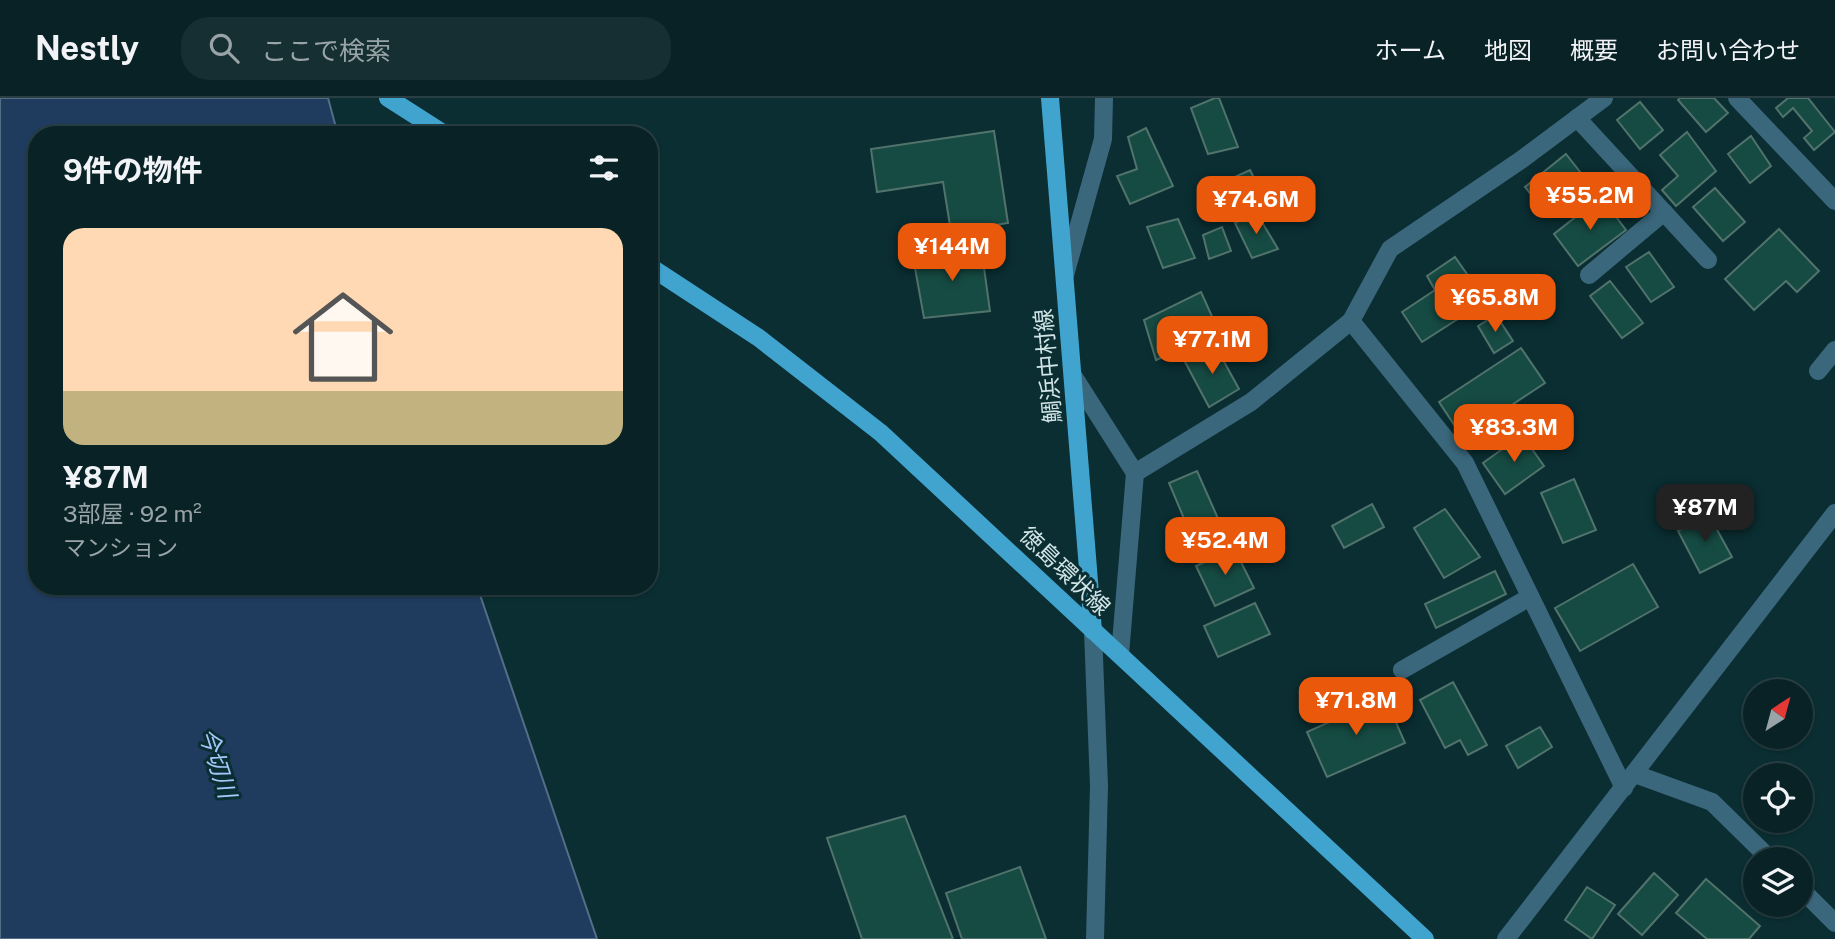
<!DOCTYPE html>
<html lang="ja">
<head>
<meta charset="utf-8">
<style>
  :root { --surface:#082226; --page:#162f32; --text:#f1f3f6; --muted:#98a4a7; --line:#293f43; --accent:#ea580c }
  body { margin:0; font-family:"Public Sans","Noto Sans JP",sans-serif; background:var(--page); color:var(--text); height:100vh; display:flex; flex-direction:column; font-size:26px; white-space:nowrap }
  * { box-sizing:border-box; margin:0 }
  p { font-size:23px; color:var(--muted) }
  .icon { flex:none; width:38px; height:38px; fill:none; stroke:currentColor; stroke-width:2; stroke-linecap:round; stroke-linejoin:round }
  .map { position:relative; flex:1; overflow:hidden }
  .panel { position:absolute; left:28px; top:28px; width:630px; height:469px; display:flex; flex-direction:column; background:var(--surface); border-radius:28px; box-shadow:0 2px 5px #0004,0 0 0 2px var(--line) }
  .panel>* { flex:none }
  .needle { width:46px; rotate:36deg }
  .fabs { position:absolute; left:1743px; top:581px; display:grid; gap:14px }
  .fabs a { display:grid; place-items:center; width:70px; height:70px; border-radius:50%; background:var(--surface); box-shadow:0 2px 5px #0004,0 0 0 2px var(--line); font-size:35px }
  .price { position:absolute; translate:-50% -60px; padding:0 16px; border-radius:14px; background:var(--accent); color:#fff; font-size:23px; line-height:46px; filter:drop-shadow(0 2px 4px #0008) }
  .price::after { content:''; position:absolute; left:50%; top:42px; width:21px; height:16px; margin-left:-10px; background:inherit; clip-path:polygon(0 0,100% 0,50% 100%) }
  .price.selected { background:#222; color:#fff }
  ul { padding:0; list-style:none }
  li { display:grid; align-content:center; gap:14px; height:371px; padding:0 35px }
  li+li { border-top:2px solid var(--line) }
  li span { display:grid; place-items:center; height:217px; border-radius:21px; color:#555 }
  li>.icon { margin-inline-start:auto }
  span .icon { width:126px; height:126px; fill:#fffc; stroke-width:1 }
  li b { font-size:30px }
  h2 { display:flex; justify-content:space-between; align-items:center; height:84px; padding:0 35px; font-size:30px }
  header { display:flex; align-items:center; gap:42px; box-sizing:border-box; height:98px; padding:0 35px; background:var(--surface); border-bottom:2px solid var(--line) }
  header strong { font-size:33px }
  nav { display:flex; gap:38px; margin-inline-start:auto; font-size:24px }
  .search { width:490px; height:63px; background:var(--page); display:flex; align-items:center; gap:18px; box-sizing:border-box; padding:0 24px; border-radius:28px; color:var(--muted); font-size:26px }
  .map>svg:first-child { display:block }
  .water { fill:#1f3b5e; stroke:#546e87; stroke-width:2 }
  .building { fill:#164b43; stroke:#51736c; stroke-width:2 }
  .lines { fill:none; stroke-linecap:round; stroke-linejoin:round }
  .minor { stroke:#3b677c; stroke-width:18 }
  .major { stroke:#40a4cf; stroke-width:18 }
  .labels { text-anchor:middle; stroke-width:6; stroke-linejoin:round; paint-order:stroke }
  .street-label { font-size:23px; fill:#d1e4e6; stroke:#0a2e32 }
  .water-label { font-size:24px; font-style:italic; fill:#a3c9fb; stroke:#0a2e32 }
</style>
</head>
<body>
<header>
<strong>Nestly</strong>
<div class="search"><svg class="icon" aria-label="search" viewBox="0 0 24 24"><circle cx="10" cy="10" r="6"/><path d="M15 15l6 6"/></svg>ここで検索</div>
<nav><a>ホーム</a><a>地図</a><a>概要</a><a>お問い合わせ</a></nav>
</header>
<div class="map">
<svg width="1835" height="841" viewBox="0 0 1835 841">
  <rect width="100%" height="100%" fill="#0a2e32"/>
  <!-- water -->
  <polygon class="water" points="0,0 328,0 338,37 37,37 37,488 477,488 597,841 0,841"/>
  <!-- building -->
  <g class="building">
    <polygon points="1215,0 1219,0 1238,49 1208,56 1191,10"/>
    <polygon points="1680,0 1714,0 1728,15 1706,34 1678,2"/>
    <polygon points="1788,0 1808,0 1835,34 1814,52 1804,40 1812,33 1793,10 1783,19 1776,10"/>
    <polygon points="1640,4 1663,32 1640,51 1617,22"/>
    <polygon points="1146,30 1173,88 1130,106 1117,78 1137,71 1128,39"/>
    <polygon points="994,33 1008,125 951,134 943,84 877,94 871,51"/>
    <polygon points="1687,34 1716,73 1676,108 1662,92 1678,78 1660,57"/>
    <polygon points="1751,38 1771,68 1750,85 1728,56"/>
    <polygon points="1566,56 1588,84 1548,117 1525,89"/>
    <polygon points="1250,72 1264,100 1223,113 1215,88"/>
    <polygon points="1715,90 1745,124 1723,143 1693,109"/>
    <polygon points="1601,99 1626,132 1578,168 1554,136"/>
    <polygon points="1256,114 1278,151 1252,160 1235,125"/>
    <polygon points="1178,121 1195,160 1163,170 1147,129"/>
    <polygon points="1222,129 1231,153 1209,161 1203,137"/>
    <polygon points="1779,131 1819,173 1797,194 1786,183 1754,212 1725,181"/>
    <polygon points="981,148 990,213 924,220 913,159"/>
    <polygon points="1649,154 1674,189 1651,204 1626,169"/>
    <polygon points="1455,159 1486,203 1422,244 1402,214 1435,192 1427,178"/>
    <polygon points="1610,183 1643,225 1622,240 1590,198"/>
    <polygon points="1201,194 1219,234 1156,262 1144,222"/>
    <polygon points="1496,217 1513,243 1494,255 1478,228"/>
    <polygon points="1216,249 1239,291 1209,309 1184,262"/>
    <polygon points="1521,250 1545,285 1480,328 1486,338 1469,349 1439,304"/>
    <polygon points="1522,337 1544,368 1505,396 1483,365"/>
    <polygon points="1197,373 1220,425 1191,437 1169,385"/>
    <polygon points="1574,381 1596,432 1563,445 1541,395"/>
    <polygon points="1372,406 1384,429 1344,450 1332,428"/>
    <polygon points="1445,411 1480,459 1444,480 1414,430"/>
    <polygon points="1709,417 1732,459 1700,475 1678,433"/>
    <polygon points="1234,450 1254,490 1215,508 1196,468"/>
    <polygon points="1633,466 1658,509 1580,553 1555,510"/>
    <polygon points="1495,473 1506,496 1436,530 1425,506"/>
    <polygon points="1255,505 1270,536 1218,559 1204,528"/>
    <polygon points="1453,584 1487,647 1468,657 1460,642 1445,650 1420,602"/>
    <polygon points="1385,599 1405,645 1327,679 1307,634"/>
    <polygon points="1540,629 1552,649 1518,670 1506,648"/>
    <polygon points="905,718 953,841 862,841 827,740"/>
    <polygon points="1020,769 1046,841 962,841 946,795"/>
    <polygon points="1654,775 1678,797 1642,837 1618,816"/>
    <polygon points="1706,781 1760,828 1749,841 1707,841 1676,815"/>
    <polygon points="1587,789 1615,807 1592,841 1565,822"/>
  </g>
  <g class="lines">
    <!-- minor -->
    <g class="minor">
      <polyline points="1737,0 1835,103"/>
      <polyline points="1577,20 1708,162"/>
      <polyline points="1065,177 1103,41 1104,0"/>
      <polyline points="1589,177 1664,114"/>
      <polyline points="1351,223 1465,365 1624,690"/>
      <polyline points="1818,273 1835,252"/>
      <polyline points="1074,279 1135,375 1251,304 1351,223 1390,151 1521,62 1604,0"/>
      <polyline points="1093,533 1099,688 1095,841"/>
      <polyline points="1120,557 1135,375"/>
      <polyline points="1402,572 1530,499"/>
      <polyline points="1635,676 1712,704 1770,761"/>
      <polyline points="1801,791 1835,825"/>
      <polyline points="1506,841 1835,415"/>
    </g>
    <!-- major -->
    <g class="major">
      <polyline points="388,0 446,37"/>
      <polyline points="1050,0 1093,533"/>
      <polyline points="649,168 759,240 881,335 1425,841"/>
    </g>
  </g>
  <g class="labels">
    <!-- street labels -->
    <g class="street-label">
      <text transform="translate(1048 268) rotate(-95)" y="8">鯛浜中村線</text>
      <text transform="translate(1065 473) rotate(44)" y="8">徳島環状線</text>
    </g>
    <!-- water labels -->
    <g class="water-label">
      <text transform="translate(217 665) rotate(72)" y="8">今切川</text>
    </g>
  </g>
</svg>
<div class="fabs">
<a><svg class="needle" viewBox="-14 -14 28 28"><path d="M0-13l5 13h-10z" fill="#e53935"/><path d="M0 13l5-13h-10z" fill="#98a4a7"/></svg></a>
<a><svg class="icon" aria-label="locate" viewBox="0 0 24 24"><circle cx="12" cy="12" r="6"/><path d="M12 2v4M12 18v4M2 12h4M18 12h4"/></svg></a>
<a><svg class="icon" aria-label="layers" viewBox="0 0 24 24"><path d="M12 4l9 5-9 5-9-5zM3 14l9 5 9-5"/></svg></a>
</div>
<b class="price" style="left:1590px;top:134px">¥55.2M</b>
<b class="price" style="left:1256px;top:138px">¥74.6M</b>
<b class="price" style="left:952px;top:185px">¥144M</b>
<b class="price" style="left:1495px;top:236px">¥65.8M</b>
<b class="price" style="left:1212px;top:278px">¥77.1M</b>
<b class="price" style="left:1514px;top:366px">¥83.3M</b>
<b class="price selected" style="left:1705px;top:446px">¥87M</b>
<b class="price" style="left:1225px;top:479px">¥52.4M</b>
<b class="price" style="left:1356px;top:639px">¥71.8M</b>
<section class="panel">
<h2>9件の物件<svg class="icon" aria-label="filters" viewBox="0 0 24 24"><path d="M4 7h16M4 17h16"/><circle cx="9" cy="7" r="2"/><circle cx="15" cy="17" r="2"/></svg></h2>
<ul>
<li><span style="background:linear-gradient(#ffd9b3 75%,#c2b280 0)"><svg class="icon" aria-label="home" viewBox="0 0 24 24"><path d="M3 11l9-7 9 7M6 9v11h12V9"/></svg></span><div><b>¥87M</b><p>3部屋 · 92 m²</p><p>マンション</p></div></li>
</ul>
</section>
</div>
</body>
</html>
